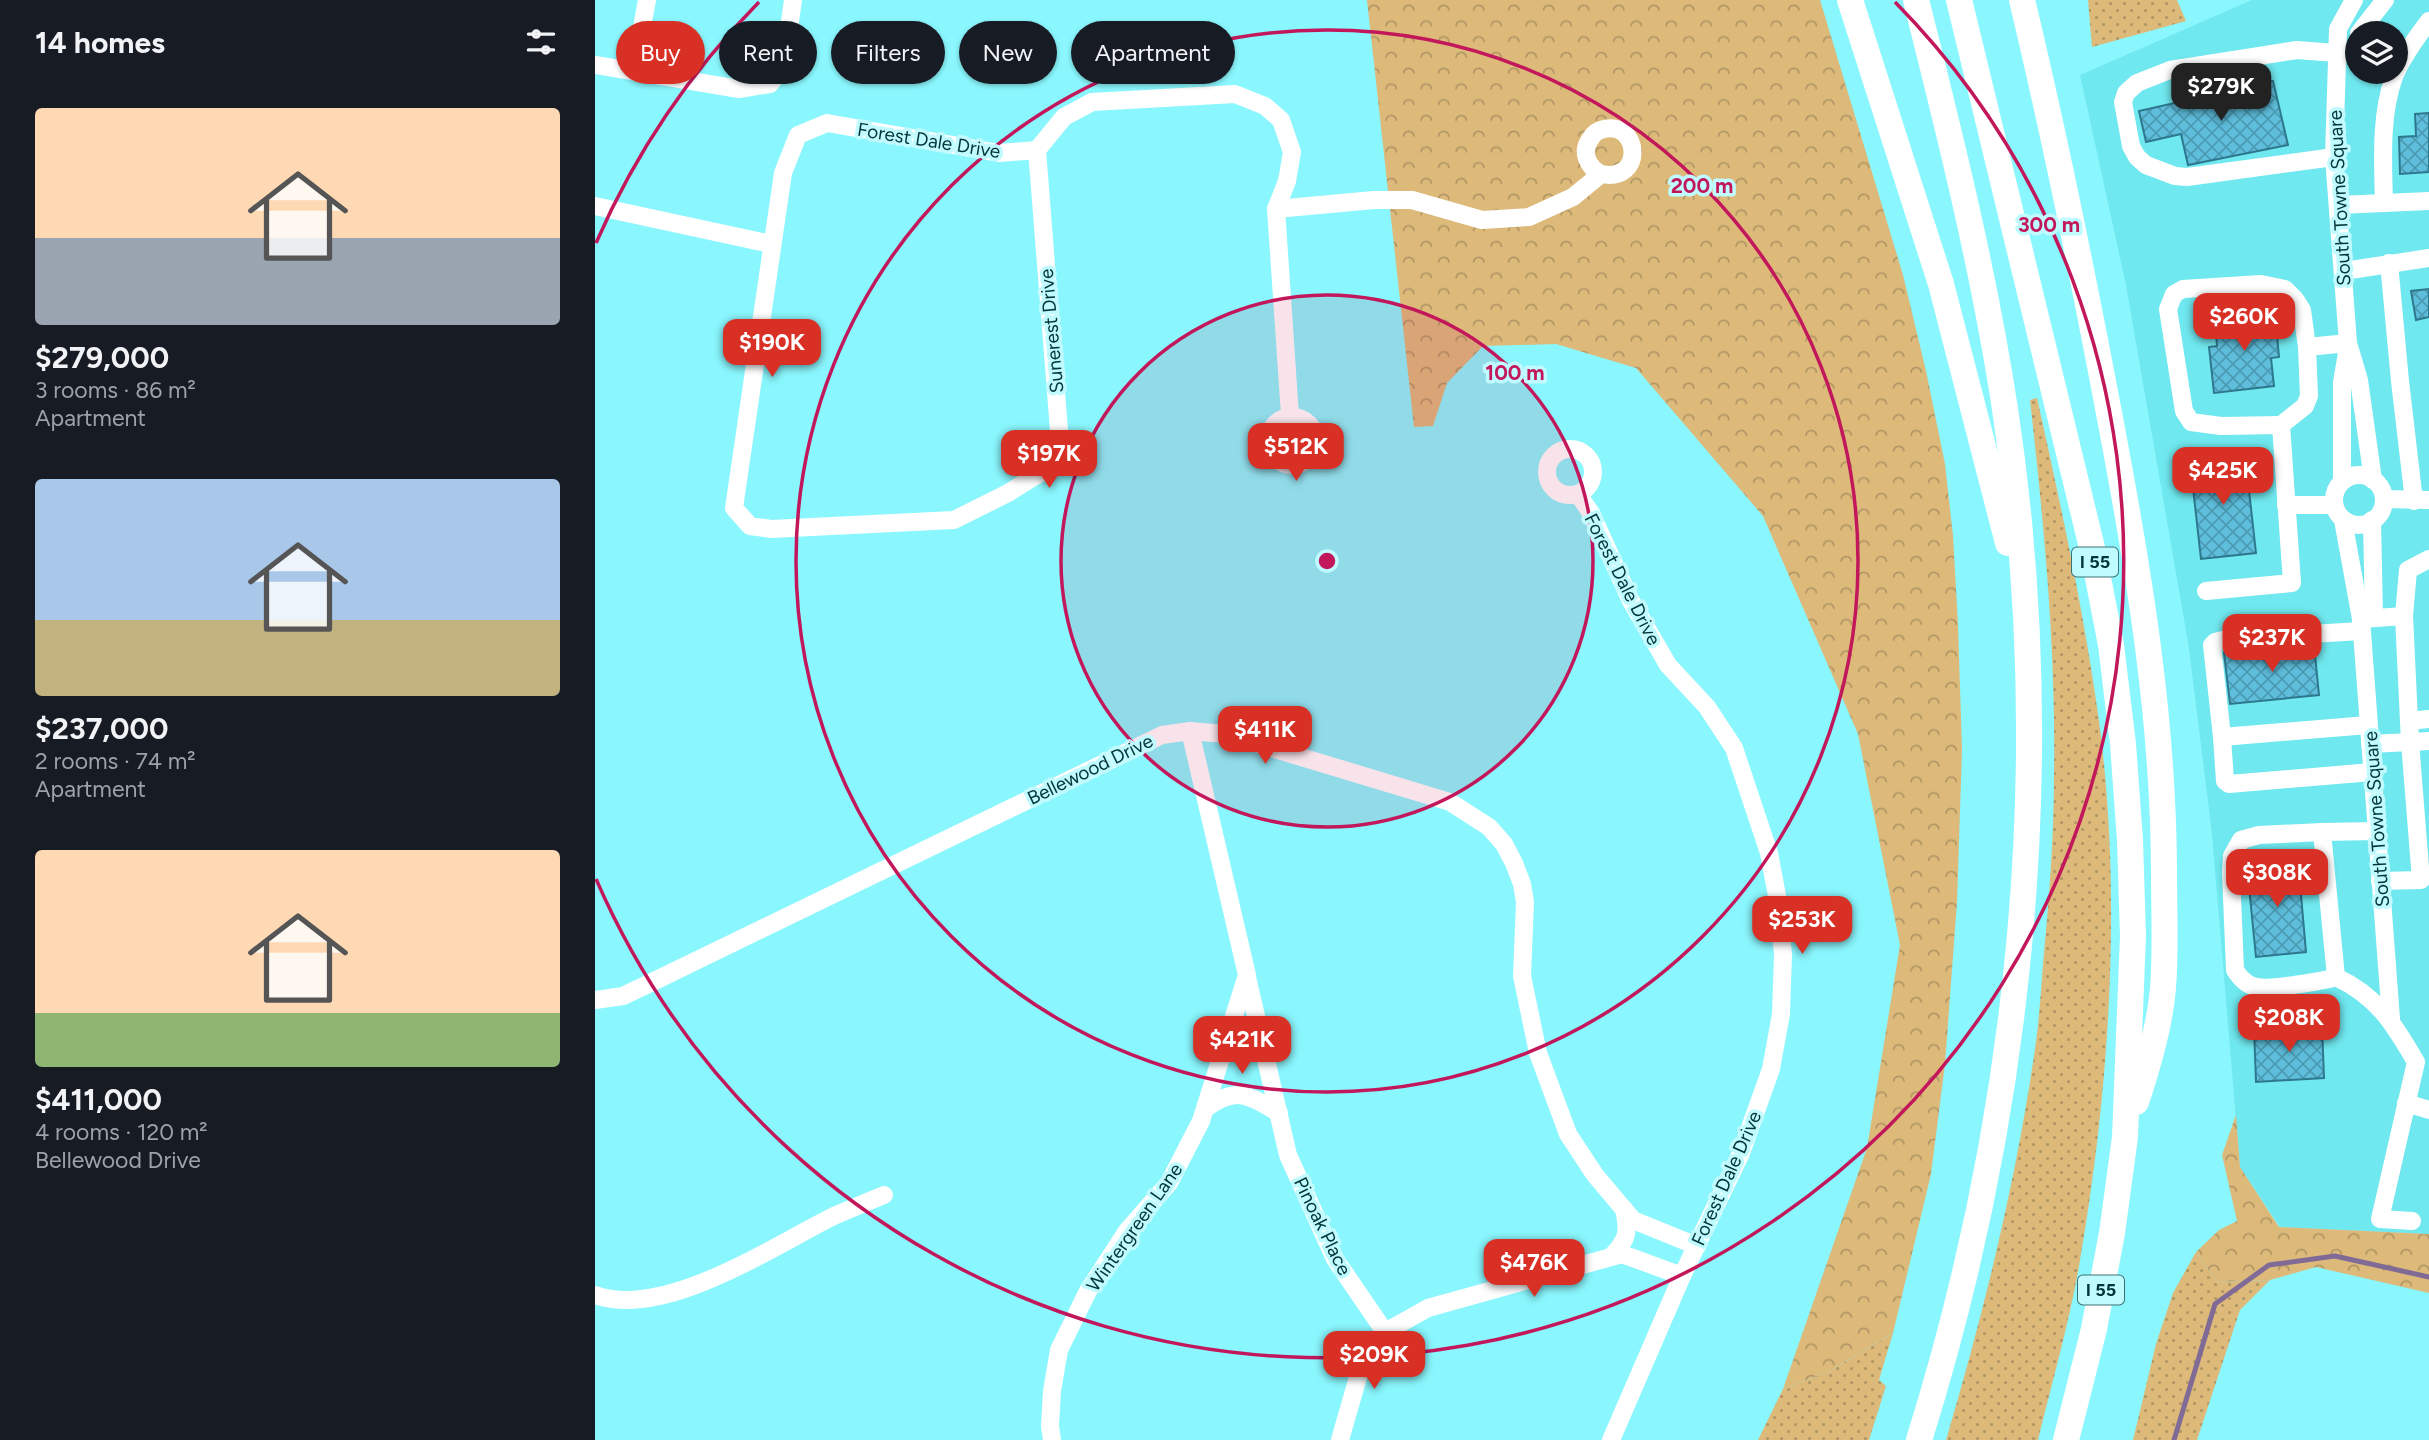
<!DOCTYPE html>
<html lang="en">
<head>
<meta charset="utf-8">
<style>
  :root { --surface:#171b24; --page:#242831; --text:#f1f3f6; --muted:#9ea1a6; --accent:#d93025 }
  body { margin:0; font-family:Figtree,sans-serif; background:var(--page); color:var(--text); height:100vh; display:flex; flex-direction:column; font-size:26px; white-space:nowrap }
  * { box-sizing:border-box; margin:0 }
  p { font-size:23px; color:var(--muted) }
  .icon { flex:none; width:38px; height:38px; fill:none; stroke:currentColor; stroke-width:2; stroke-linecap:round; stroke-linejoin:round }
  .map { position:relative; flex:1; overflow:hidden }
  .sheet { display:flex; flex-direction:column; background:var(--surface); width:595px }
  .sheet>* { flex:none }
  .hud { position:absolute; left:21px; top:21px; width:665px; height:63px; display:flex; gap:14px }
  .controls { position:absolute; left:1750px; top:21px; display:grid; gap:14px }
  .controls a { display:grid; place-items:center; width:63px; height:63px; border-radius:50%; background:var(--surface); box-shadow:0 2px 5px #0004; font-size:35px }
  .price { position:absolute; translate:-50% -60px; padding:0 16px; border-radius:14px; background:var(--accent); color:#fff; font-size:23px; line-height:46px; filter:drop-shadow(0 2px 4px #0008) }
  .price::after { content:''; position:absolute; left:50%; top:42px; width:21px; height:16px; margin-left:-10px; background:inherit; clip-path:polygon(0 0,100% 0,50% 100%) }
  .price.selected { background:#222; color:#fff }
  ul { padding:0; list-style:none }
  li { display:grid; align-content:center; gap:14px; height:371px; padding:0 35px }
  li span { display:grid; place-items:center; height:217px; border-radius:7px; color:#555 }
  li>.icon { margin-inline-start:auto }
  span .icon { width:126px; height:126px; fill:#fffc; stroke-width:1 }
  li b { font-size:30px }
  h2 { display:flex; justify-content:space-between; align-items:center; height:84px; padding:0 35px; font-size:30px }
  .tag { padding:0 24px; border-radius:32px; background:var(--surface); box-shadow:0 2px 5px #0004; font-size:24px; line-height:63px }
  .tag.selected { background:var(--accent); color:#fff }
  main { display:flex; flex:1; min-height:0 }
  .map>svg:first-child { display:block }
  .built { fill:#70e8ef; fill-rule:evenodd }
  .grass { fill:url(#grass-dots) }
  .forest { fill:url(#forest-crowns) }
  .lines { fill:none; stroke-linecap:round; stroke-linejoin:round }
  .stream { stroke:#806b97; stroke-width:5 }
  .building { fill:url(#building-cross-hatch); stroke:#2e788e; stroke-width:2 }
  .minor { stroke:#fff; stroke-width:18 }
  .highway { stroke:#fff; stroke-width:26 }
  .ring { fill:none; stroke:#c2185b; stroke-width:3.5 }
  .labels { text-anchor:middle; stroke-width:7; stroke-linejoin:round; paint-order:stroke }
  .shield { fill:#c0fbff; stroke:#3c7174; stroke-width:2 }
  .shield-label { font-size:18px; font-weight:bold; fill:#033639 }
  .street-label { font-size:19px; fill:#033639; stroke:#c0fbff }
  .centre { fill:#c2185b; stroke:#c0fbff; stroke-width:3.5 }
  .ring-label { font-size:21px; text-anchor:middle; font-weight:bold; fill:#c2185b; stroke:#c0fbff; stroke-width:7; stroke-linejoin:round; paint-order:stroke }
</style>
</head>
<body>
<main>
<section class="sheet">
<h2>14 homes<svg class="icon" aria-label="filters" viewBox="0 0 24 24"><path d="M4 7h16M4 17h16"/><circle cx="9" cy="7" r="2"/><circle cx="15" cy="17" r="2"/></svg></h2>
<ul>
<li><span style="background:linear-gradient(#ffd9b3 60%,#9aa5b1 0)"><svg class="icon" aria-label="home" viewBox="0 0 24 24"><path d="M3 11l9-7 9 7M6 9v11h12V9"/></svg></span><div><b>$279,000</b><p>3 rooms · 86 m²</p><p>Apartment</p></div></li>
<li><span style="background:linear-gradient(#a9c7e8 65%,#c2b280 0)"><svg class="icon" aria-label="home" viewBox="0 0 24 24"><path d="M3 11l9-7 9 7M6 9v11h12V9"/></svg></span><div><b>$237,000</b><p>2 rooms · 74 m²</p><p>Apartment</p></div></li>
<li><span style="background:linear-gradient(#ffd9b3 75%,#8fb573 0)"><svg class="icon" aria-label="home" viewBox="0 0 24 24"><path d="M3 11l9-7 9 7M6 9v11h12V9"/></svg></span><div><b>$411,000</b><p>4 rooms · 120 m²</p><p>Bellewood Drive</p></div></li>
</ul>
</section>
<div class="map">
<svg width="1834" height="1440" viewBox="0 0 1834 1440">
  <defs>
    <pattern id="grass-dots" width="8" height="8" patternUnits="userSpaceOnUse" patternTransform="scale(1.75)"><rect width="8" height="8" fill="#ddb97a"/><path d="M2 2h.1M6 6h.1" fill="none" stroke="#b19765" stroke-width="1.8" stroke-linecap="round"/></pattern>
    <pattern id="forest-crowns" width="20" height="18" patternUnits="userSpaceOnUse" patternTransform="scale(1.75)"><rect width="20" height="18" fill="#ddb97a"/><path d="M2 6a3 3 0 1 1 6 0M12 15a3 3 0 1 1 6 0" fill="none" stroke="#b19765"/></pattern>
    <pattern id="building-cross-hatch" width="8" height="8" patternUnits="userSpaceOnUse" patternTransform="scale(1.75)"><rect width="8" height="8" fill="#5ebedc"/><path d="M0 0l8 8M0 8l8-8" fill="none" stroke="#4b9bb3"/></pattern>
  </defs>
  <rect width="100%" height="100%" fill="#8af6fd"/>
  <!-- built -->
  <path class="built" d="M1657 0H1834V1234L1685 1227 1645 1167 1617 834 1594 648 1531 285 1485 75ZM1762 33H1801V72H1762Z"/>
  <!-- grass -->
  <g class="grass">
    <polygon points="1493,0 1582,0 1591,21 1497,47"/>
    <path d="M1442 398C1466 506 1489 612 1504 721 1527 894 1515 1083 1486 1254 1476 1317 1458 1378 1443 1440H1351C1389 1312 1421 1181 1440 1049 1444 1021 1446 992 1448 964 1454 901 1459 838 1459 774 1461 649 1449 524 1435 400Z"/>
    <polygon points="1601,1252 1622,1282 1675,1280 1645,1310 1602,1440 1538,1440 1561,1344 1578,1293"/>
    <polygon points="1298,1333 1284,1380 1291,1386 1274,1440 1163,1440 1188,1389 1233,1372"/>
  </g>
  <!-- forest -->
  <g class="forest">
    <polygon points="772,0 1225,0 1308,275 1331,371 1350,464 1358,536 1363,625 1367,750 1362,902 1350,1064 1336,1174 1298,1333 1233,1372 1188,1389 1272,1148 1305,945 1263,734 1168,516 1041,368 961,344 888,346 852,383 838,426 819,427"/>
    <polygon points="1641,1115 1645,1167 1684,1227 1834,1234 1834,1293 1721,1267 1675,1280 1622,1282 1601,1252 1624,1230 1642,1221 1627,1155"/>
  </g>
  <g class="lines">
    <!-- stream -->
    <polyline class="stream" points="1579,1440 1620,1304 1674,1265 1740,1256 1834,1277"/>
  </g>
  <!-- building -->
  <g class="building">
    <polygon points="1678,81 1693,145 1593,165 1586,134 1551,142 1544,111"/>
    <polygon points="1834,113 1834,172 1805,174 1804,137 1821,136 1820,114"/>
    <polygon points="1834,289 1834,317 1821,320 1816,291"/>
    <polygon points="1680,313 1684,357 1676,358 1679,386 1619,393 1614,347 1622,346 1620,319"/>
    <polygon points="1650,455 1661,553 1606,559 1595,461"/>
    <polygon points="1719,645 1724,695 1635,704 1629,653"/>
    <polygon points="1703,861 1711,952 1661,957 1652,867"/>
    <polygon points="1727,1025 1729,1078 1661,1082 1659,1029"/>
  </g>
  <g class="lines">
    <!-- minor -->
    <g class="minor">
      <polyline points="1759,0 1743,29 1739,157 1753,343 1764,380 1778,480"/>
      <polyline points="1764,33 1790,0"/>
      <polyline points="0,65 144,89 175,84 189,64 198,0"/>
      <polyline points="39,71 52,0"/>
      <polyline points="442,150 464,430 453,468 413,493 359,520 176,529 155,526 139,508 188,173 203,135 232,123 404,153 442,150 469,117 497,102 640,94 670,106 686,120 697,152 692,181 681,209 695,415"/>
      <polyline points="1739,157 1592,177 1580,176 1551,165 1542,157 1536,146 1528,102 1531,93 1542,83 1575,70 1702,50 1741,53"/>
      <path d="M1789 203C1788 163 1785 115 1799 77 1807 57 1821 38 1834 21"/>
      <polyline points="1744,205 1834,201"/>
      <polyline points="0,206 176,244"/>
      <path d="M681 209 779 200H817L887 220 934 217 978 197 1006 174C1050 183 1045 121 1009 129 1004 130 999 133 996 138 985 152 993 167 1006 174"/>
      <polyline points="1794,263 1805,381 1819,501"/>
      <polyline points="1749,271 1834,258"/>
      <circle cx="697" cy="441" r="24"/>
      <polyline points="1686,425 1626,426 1596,422 1589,411 1573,309 1579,294 1588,289 1666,284 1690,289 1700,299 1707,310 1712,347"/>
      <circle cx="975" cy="472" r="23"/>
      <circle cx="1764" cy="500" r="25"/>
      <polyline points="1747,481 1747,382 1753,347"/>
      <polyline points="983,494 996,513 1036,601 1073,665 1112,707 1139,748 1174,853 1183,901 1188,954 1186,1014 1176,1069 1146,1153 1087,1276 1016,1440"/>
      <polyline points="1789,499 1834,500"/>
      <polyline points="1691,505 1739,505"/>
      <polyline points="1748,520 1766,619 1796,1019"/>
      <polyline points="1777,520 1779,618"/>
      <polyline points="1611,591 1697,583 1686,425 1710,406 1714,396 1712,347 1753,343"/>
      <polyline points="1809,616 1813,570 1834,559"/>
      <polyline points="1766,619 1809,616 1815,742 1834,741"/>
      <polyline points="1766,631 1632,639 1620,642 1617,645 1627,737 1773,725"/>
      <polyline points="1814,721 1834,719"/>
      <polyline points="1627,737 1630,781 1634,784 1777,772"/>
      <polyline points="1775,744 1815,742 1826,880 1785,881"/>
      <path d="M1781 831 1727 832 1741 977C1782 996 1799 1024 1821 1062L1785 1219 1817 1221"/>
      <path d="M1727 832 1664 835 1646 840 1637 856 1636 872 1640 970C1645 978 1653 986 1662 987 1673 990 1729 981 1741 977"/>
      <polyline points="652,977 693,1155 740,1259 790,1332"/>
      <polyline points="0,1000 28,996 49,986 567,735 595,731 630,734 855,802 894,827 909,844 919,863 927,884 930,902 927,976 943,1053 973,1134 1000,1175 1038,1220 1102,1246"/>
      <polyline points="1811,1103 1834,1110"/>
      <path d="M611 1108C642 1086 653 1095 684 1113"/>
      <path d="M1016 1257C1033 1239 1034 1233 1029 1209"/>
      <path d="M0 1295C69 1320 178 1246 239 1216 255 1209 272 1202 289 1195"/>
      <polyline points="457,1440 455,1426 457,1391 464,1350 493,1291 532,1231 574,1183 606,1121 652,975 595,731"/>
      <polyline points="745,1440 765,1370 790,1332 833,1308 1027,1254 1087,1276"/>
    </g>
    <!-- highway -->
    <g class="highway">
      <polyline points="1255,0 1346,284 1413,543"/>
      <path d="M1321 0C1355 135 1389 271 1410 409 1462 754 1428 1108 1324 1440"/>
      <polyline points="1364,0 1498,552 1516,645 1528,744 1535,840 1538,936 1530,1137 1517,1233 1499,1329 1471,1440"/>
      <path d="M1427 0C1461 142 1490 285 1517 429 1545 577 1569 725 1569 875 1569 912 1571 950 1568 988 1565 1026 1553 1066 1541 1102"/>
    </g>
  </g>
  <!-- distance rings -->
  <circle cx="732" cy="561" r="266" fill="#c2185b" fill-opacity=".12"/>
  <g class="ring">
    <circle cx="732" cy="561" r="266"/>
    <circle cx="732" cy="561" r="531"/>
    <path d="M1 243A797 797 0 0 1 164 2M1300 2A797 797 0 1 1 1 879"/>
  </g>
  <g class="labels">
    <!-- shield labels -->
    <g class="shield">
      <rect x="1477" y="547.5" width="46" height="29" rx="5"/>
      <rect x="1483" y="1275.5" width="46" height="29" rx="5"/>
    </g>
    <g class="shield-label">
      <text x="1500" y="568">I 55</text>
      <text x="1506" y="1296">I 55</text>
    </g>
    <!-- street labels -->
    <g class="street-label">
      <text transform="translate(334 140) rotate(9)" y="7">Forest Dale Drive</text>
      <text transform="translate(1744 198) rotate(-93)" y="7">South Towne Square</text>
      <text transform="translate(456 331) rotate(-95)" y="7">Sunerest Drive</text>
      <text transform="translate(1028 579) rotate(63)" y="7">Forest Dale Drive</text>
      <text transform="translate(495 769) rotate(-26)" y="7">Bellewood Drive</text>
      <text transform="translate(1781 819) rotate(-94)" y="7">South Towne Square</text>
      <text transform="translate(1131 1178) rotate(-66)" y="7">Forest Dale Drive</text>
      <text transform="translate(728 1226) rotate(64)" y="7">Pinoak Place</text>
      <text transform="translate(539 1227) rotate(-55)" y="7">Wintergreen Lane</text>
    </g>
  </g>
  <circle cx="732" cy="561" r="10" class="centre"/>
  <g class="ring-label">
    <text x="1107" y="193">200 m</text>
    <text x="1454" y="232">300 m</text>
    <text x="920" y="380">100 m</text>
  </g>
</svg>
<div class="controls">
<a><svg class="icon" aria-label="layers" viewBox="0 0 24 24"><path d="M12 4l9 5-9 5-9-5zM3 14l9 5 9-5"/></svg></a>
</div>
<b class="price selected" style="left:1626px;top:123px">$279K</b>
<b class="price" style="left:1649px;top:353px">$260K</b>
<b class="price" style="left:177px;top:379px">$190K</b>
<b class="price" style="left:701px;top:483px">$512K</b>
<b class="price" style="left:454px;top:490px">$197K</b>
<b class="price" style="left:1628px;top:507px">$425K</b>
<b class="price" style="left:1677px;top:674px">$237K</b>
<b class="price" style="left:670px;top:766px">$411K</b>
<b class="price" style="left:1682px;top:909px">$308K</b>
<b class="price" style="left:1207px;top:956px">$253K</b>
<b class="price" style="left:1694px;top:1054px">$208K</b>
<b class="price" style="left:647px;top:1076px">$421K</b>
<b class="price" style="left:939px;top:1299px">$476K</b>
<b class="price" style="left:779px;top:1391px">$209K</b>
<div class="hud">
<a class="tag selected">Buy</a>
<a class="tag">Rent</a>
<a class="tag">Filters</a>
<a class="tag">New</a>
<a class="tag">Apartment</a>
</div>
</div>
</main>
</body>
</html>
